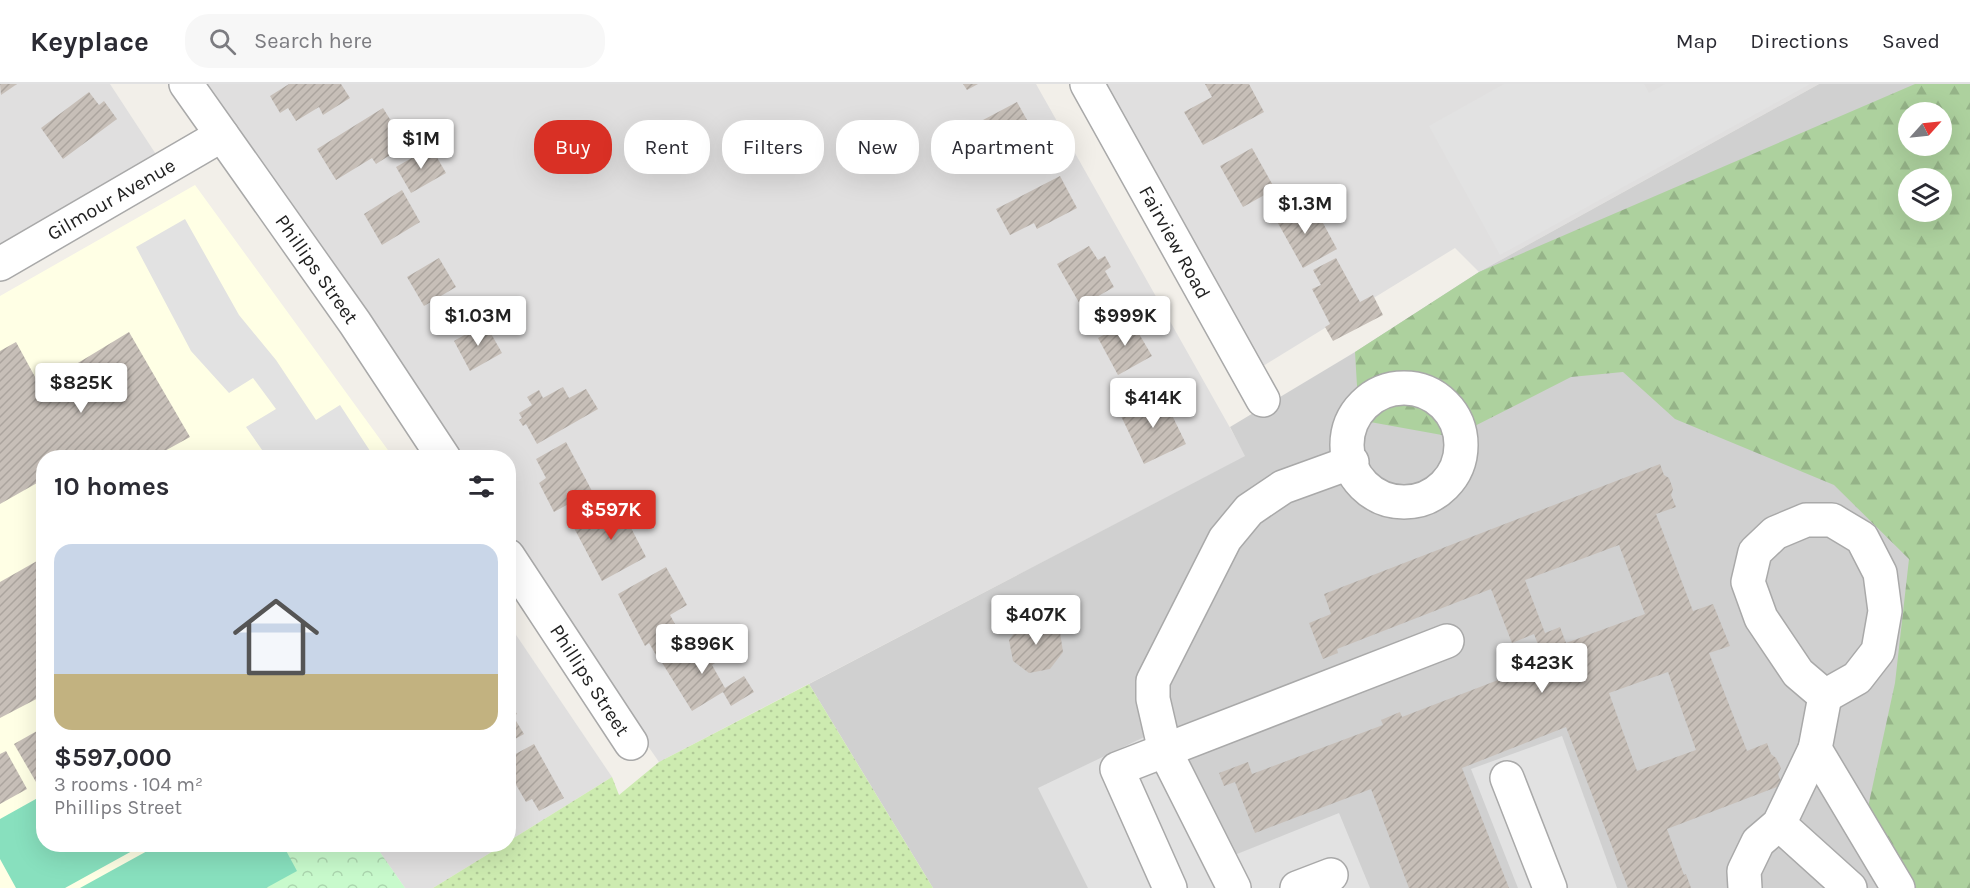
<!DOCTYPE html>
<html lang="en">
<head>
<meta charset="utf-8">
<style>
  :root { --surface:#fff; --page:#f7f7f7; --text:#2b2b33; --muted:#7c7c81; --line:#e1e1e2; --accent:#d93025 }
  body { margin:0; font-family:Karla,sans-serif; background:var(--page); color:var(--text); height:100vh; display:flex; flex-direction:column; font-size:22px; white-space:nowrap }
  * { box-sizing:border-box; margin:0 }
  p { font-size:20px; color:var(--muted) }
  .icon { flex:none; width:33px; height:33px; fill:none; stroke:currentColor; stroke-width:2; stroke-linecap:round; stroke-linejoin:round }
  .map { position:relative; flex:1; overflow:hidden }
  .sheet { position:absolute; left:36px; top:366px; width:480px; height:402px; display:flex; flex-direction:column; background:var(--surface); border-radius:24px; box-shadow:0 6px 24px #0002 }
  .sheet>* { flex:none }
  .hud { position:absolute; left:534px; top:36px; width:570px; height:54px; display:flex; gap:12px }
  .needle { width:39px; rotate:63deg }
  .buttons { position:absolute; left:1898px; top:18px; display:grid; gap:12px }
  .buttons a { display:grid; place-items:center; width:54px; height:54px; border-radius:50%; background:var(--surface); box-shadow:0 6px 24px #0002; font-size:30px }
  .price { position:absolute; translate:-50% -51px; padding:0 14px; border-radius:6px; background:#fff; color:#222; font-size:20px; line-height:39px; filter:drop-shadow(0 2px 3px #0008) }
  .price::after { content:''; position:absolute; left:50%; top:36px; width:18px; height:14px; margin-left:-9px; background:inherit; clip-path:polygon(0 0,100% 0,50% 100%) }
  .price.on { background:var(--accent); color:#fff }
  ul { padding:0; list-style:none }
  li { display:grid; align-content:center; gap:12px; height:318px; padding:0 18px }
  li+li { border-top:2px solid var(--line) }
  li span { display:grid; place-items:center; height:186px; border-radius:18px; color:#555 }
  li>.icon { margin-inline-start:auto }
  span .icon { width:108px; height:108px; fill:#fffc; stroke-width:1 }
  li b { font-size:26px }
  h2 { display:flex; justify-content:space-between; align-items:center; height:72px; padding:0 18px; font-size:26px }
  .tag { padding:0 21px; border-radius:24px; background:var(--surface); box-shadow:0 6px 24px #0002; font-size:21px; line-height:54px }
  .tag.on { background:var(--accent); color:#fff }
  header { display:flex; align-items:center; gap:36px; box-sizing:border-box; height:84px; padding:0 30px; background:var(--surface); border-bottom:2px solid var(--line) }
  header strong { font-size:28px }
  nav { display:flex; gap:33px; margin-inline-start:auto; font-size:21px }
  .search { width:420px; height:54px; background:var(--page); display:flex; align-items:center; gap:15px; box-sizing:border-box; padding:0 21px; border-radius:24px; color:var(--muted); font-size:22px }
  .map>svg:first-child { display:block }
  .residential { fill:#e0dfdf }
  .education { fill:#ffffe5 }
  .religious { fill:#d0d0d0; fill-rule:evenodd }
  .grass { fill:url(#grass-dots) }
  .forest { fill:url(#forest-firs); fill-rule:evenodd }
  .park { fill:url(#park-crowns) }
  .pitch { fill:#88e0be }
  .parking { fill:#e2e2e2 }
  .building { fill:url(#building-hatch); fill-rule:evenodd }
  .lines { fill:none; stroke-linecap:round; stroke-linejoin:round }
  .minor-casing { stroke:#a9a9a9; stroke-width:36 }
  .minor { stroke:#fff; stroke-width:33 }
  .labels { text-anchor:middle; stroke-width:4.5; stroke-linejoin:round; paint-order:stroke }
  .street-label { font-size:20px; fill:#222; stroke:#fff }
</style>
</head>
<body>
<header>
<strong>Keyplace</strong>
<div class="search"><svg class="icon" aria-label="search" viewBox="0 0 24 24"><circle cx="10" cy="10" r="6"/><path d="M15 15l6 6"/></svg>Search here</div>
<nav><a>Map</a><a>Directions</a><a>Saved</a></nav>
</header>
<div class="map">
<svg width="1970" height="804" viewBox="0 0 1970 804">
  <defs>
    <pattern id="grass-dots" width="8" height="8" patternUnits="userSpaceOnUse" patternTransform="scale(1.5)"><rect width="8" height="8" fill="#cdebb0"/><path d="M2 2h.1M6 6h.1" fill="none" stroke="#b0c997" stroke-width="1.8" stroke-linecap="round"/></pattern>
    <pattern id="forest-firs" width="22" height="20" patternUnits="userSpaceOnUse" patternTransform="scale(1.5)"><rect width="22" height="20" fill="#add19e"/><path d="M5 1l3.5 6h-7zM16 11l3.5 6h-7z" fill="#95b388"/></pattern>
    <pattern id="park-crowns" width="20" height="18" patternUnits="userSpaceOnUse" patternTransform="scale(1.5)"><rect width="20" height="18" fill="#c8facc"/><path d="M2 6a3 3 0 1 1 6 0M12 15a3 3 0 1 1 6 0" fill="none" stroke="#acd6af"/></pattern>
    <pattern id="building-hatch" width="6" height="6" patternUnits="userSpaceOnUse" patternTransform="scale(1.5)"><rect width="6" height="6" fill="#c7bfb8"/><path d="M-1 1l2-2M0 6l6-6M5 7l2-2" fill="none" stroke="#aba49e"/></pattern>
  </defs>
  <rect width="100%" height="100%" fill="#f2efe9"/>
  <!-- residential -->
  <g class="residential">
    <polygon points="0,0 110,0 161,78 0,165"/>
    <polygon points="189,0 1036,0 1246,372 659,678 509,461 508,374 448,373"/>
    <polygon points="1083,0 1819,0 1479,188 1455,164 1247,292"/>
    <polygon points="508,539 612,693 509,757 508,757"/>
    <polygon points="375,761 503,761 433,804 405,804"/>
  </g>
  <!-- education -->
  <polygon class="education" points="195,101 393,373 44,374 44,760 203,761 130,804 0,804 0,212"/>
  <!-- religious -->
  <path class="religious" d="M1819 0H1970V804H933L809 600 1245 372 1230 343 1355 268 1479 188ZM1908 28H1941V62H1908ZM1908 94H1941V128H1908Z"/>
  <!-- grass -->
  <polygon class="grass" points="809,600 933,804 433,804 503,761 508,760 509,757 612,693 619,711 659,678"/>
  <!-- forest -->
  <path class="forest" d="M1915 0H1970V804H1901L1865 737 1895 599 1909 475 1834 401 1675 335 1623 288 1571 293 1453 353 1359 336 1355 268 1479 188ZM1908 28H1941V62H1908ZM1908 94H1941V128H1908Z"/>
  <!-- park -->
  <polygon class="park" points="203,760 375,761 405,804 130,804"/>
  <!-- pitch -->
  <g class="pitch">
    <polygon points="43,711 44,760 143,761 65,804 16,804 0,775 0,735"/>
    <polygon points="158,761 283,761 297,787 266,804 80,804"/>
  </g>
  <!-- parking -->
  <g class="parking">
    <polygon points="1504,0 1644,0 1649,9 1665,0 1810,0 1500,171 1429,42"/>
    <polygon points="185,135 239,231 276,276 316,336 340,321 374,373 267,373 246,343 276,325 253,294 229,309 191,267 136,163"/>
    <polygon points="1163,644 1227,774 1339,729 1370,804 1088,804 1038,704"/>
    <polygon points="1562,652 1617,804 1518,804 1471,685"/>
  </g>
  <!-- building -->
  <g class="building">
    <polygon points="0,0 17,0 1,11"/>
    <polygon points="289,0 341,0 350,14 323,31 319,23 296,37 288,24 280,29 270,12"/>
    <polygon points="963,0 978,0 967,6"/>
    <polygon points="1205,0 1249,0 1264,28 1203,61 1184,28 1212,13"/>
    <polygon points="89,8 99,21 104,17 117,35 63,75 41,44"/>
    <polygon points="1017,18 1037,54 1003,72 997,61 979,71 966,45"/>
    <polygon points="383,24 406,61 376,80 372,74 336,96 317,65"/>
    <polygon points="431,63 446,89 411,109 396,83"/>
    <polygon points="1252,64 1275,105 1243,123 1220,82"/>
    <polygon points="1060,92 1077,124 1037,145 1034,139 1010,151 996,125"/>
    <polygon points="402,106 420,138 382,161 364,130"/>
    <polygon points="1298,118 1307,134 1317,128 1337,165 1303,184 1274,132"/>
    <polygon points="1089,162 1098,176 1105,172 1111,183 1105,187 1114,203 1081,222 1057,180"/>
    <polygon points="439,174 456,203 424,222 407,193"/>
    <polygon points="1336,174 1360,218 1373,211 1383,231 1333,257 1325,243 1330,240 1312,205 1321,201 1313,186"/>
    <polygon points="1131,236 1152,272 1118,291 1098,254"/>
    <polygon points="485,239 502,269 470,287 454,257"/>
    <polygon points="129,248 190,353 152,374 90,374 88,371 83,374 44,374 44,395 0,420 0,267 16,258 40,302"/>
    <polygon points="563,303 569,314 586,305 598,325 537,360 526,340 523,342 519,336 522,334 519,329 532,321 527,313 539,306 543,314"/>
    <polygon points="1164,309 1172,325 1170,327 1186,360 1144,380 1120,330"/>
    <polygon points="566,358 592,407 554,428 539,399 546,394 536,375"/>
    <path d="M1660 380 1664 391 1669 394 1673 405 1671 411 1676 423 1656 430 1693 527 1713 520 1730 562 1709 569 1747 667 1767 659 1771 670 1776 674 1781 684 1778 690 1782 701 1667 745 1684 791 1686 790 1691 804H1628L1566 643 1462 684 1509 804H1409L1371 705 1255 749 1235 698 1224 702 1219 689 1248 678 1252 690 1383 641 1381 636 1400 628 1402 633 1545 578 1534 550 1512 559 1491 505 1337 565 1338 569 1323 575 1309 539 1331 530 1324 510ZM1619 461 1645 530 1566 559 1560 543 1545 549 1525 496ZM1668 588 1696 666 1637 687 1609 609Z"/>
    <polygon points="625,417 636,439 630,442 646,473 602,497 574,444"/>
    <polygon points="44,473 44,611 0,634 0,498"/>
    <polygon points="666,483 687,521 670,531 684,556 656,571 649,559 645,562 618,510"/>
    <polygon points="1042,536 1060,548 1063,568 1050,585 1029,589 1013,577 1009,556 1022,539"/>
    <polygon points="705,551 720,576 712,581 725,604 744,592 754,608 731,622 723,608 692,627 661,577"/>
    <polygon points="508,615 517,630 513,632 524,650 508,659"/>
    <polygon points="44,643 44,693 36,698 14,660"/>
    <polygon points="534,660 564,714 539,727 532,715 526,718 508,687 508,674"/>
    <polygon points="6,667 27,705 0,720 0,670"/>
  </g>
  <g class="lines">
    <defs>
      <g id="minor">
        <polyline points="186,0 355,239 444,374"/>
        <polyline points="1087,0 1263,316"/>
        <polyline points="0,180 222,51"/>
        <circle cx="1404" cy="361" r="57"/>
        <polygon points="1806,436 1832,436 1862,454 1880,489 1885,527 1878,567 1857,594 1825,612 1798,589 1761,534 1748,498 1755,468 1775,449"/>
        <polyline points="508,472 631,659"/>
        <polyline points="1825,612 1815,665 1898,804"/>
        <polyline points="1507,694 1550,804"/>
        <polyline points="1779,740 1850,804"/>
        <polyline points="1170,804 1117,685 1447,557"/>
        <polyline points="1234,804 1165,667 1153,615 1153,597 1225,455 1249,426 1283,403 1352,378"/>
        <polyline points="1297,804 1331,791"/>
        <polyline points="1745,804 1744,787 1758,758 1779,740 1815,665"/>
      </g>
    </defs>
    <!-- minor casing -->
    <use href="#minor" class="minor-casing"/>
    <!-- minor -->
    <use href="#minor" class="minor"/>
  </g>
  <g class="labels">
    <!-- street labels -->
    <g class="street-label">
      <text transform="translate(111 115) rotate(-30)" y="7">Gilmour Avenue</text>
      <text transform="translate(1175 158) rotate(61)" y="7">Fairview Road</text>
      <text transform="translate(317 185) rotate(55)" y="7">Phillips Street</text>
      <text transform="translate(590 596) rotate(57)" y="7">Phillips Street</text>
    </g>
  </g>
</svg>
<div class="buttons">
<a><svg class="needle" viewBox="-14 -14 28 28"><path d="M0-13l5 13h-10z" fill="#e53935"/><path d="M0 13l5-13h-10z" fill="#7c7c81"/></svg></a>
<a><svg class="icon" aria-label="layers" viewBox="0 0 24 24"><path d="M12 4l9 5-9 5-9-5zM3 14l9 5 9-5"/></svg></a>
</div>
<b class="price" style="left:421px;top:86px">$1M</b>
<b class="price" style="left:1305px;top:151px">$1.3M</b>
<b class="price" style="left:478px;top:263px">$1.03M</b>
<b class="price" style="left:1125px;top:263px">$999K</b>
<b class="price" style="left:81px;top:330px">$825K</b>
<b class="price" style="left:1153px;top:345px">$414K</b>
<b class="price on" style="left:611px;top:457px">$597K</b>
<b class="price" style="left:1036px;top:562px">$407K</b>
<b class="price" style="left:702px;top:591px">$896K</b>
<b class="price" style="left:1542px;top:610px">$423K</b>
<div class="hud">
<a class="tag on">Buy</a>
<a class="tag">Rent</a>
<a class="tag">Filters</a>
<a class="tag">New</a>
<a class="tag">Apartment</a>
</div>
<section class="sheet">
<h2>10 homes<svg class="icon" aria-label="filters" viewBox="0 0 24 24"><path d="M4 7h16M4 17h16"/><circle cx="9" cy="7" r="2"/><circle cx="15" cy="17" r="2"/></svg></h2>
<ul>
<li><span style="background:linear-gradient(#c9d6e8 70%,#c2b280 0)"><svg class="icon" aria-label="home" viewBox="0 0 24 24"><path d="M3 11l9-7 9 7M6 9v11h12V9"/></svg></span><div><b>$597,000</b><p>3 rooms · 104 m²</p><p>Phillips Street</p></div></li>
</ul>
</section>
</div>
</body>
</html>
